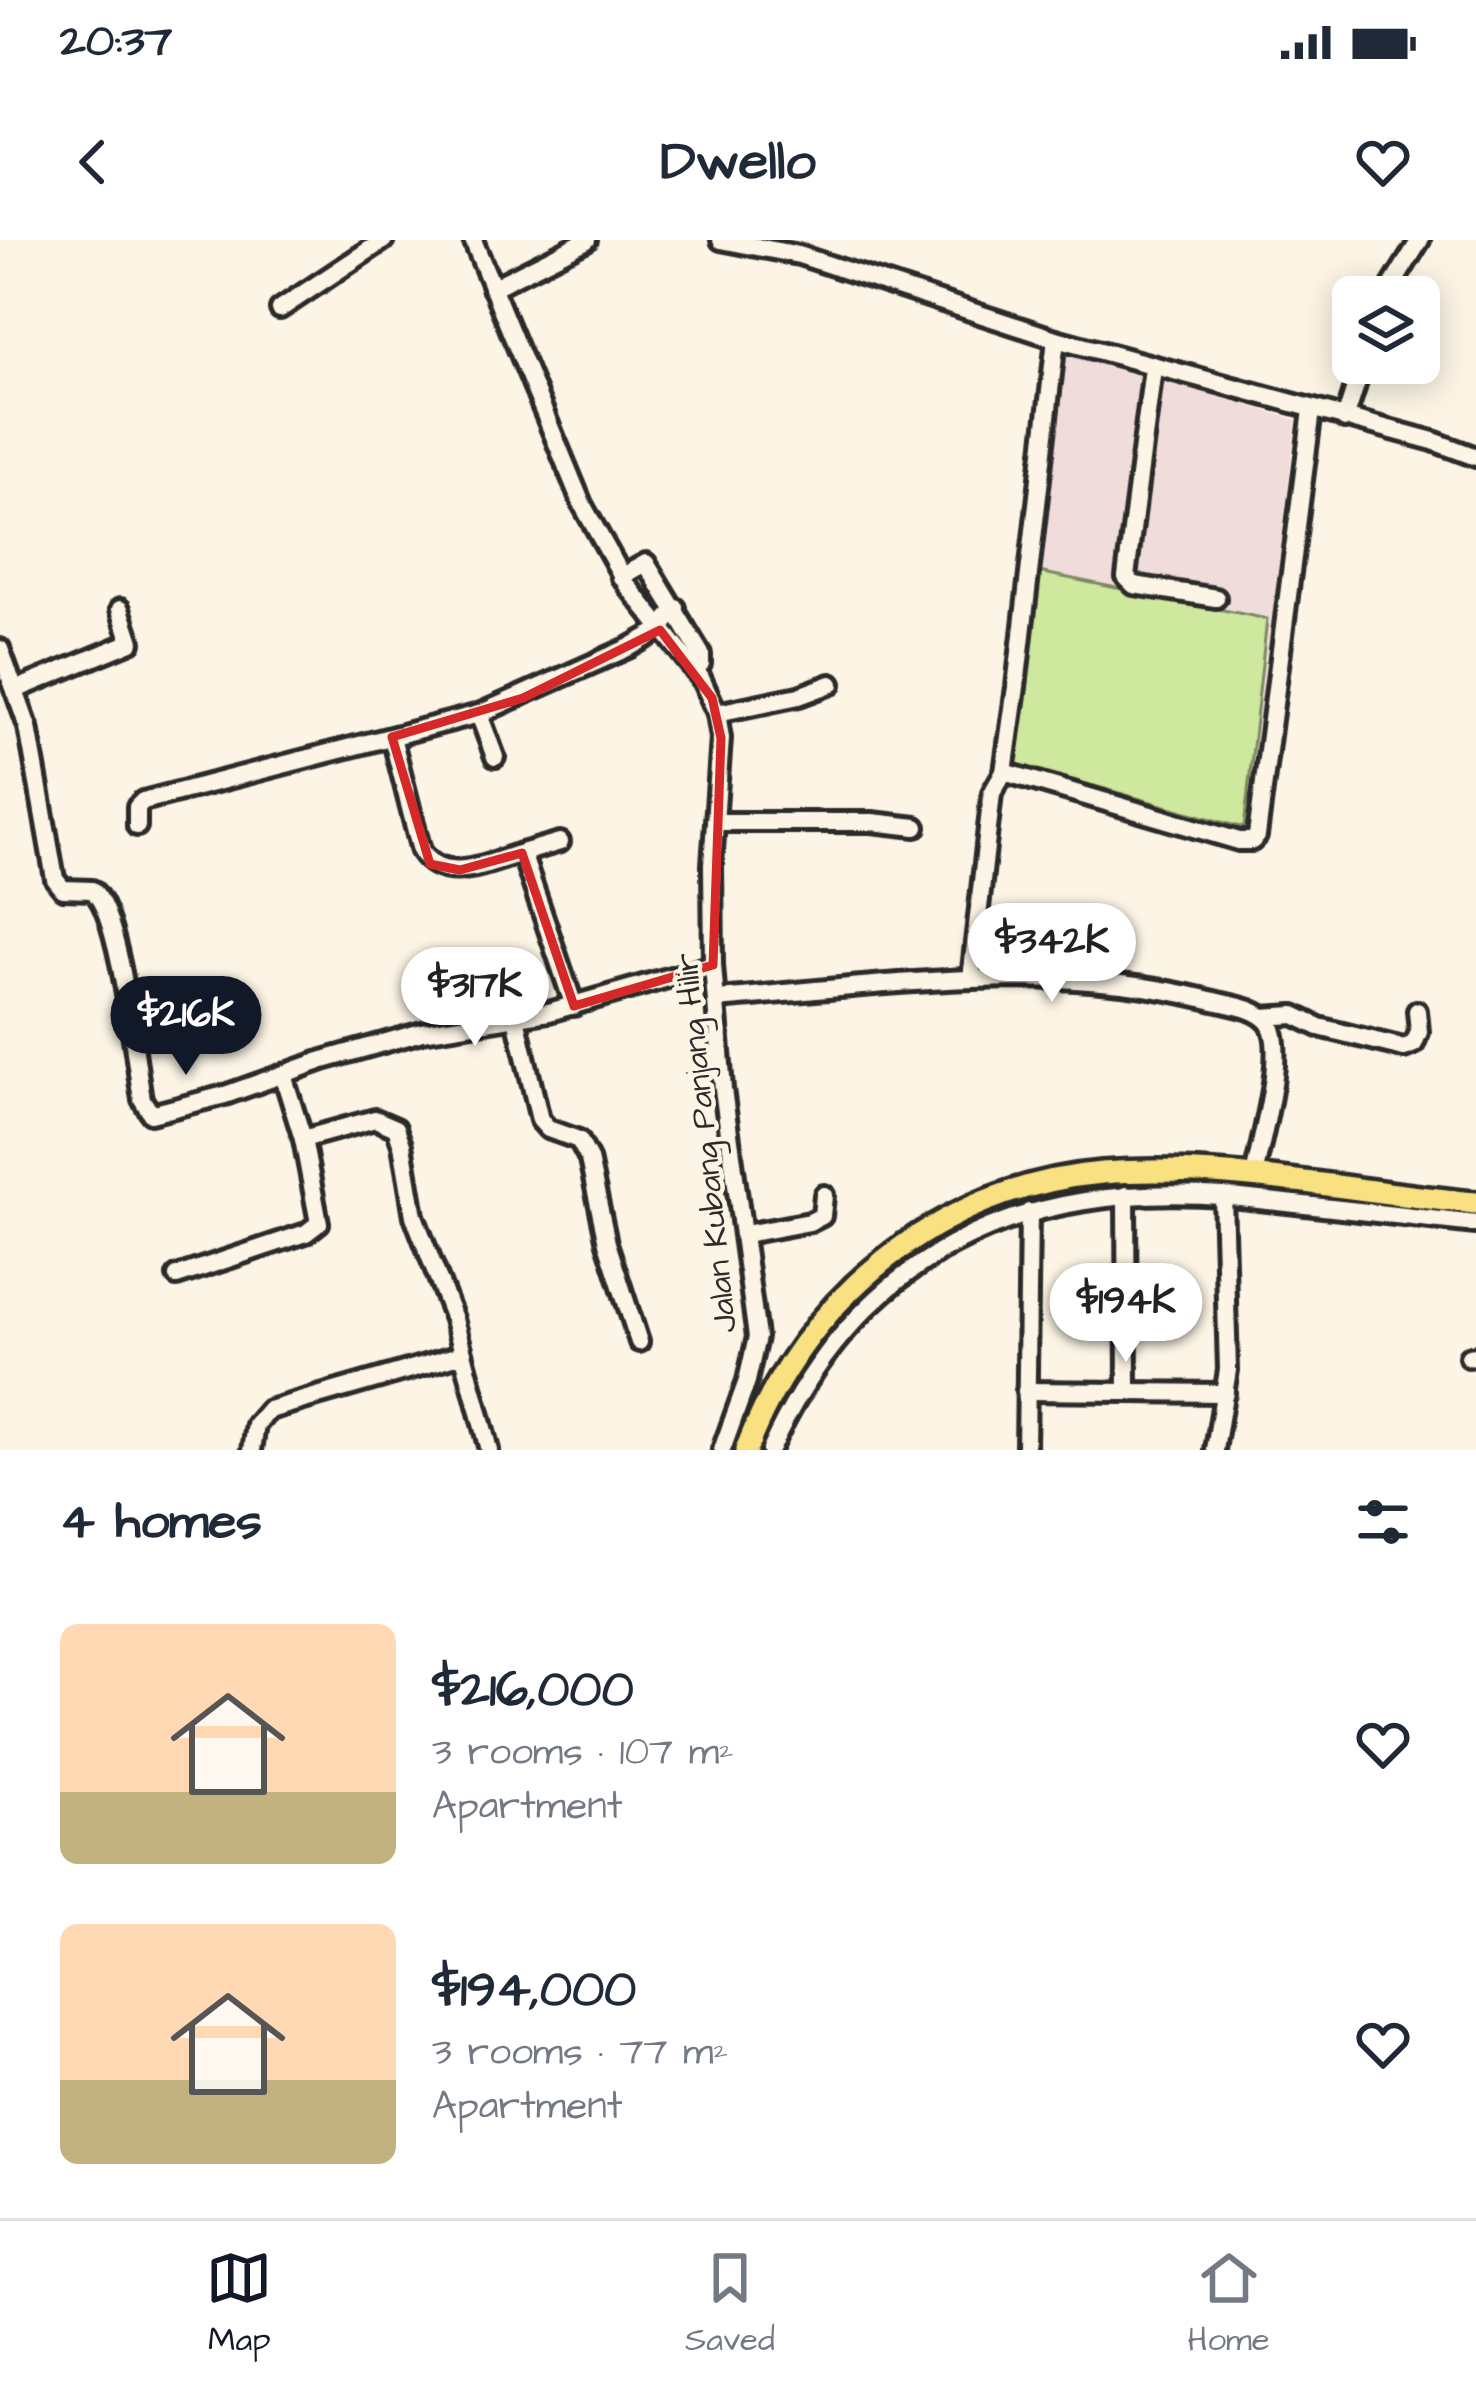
<!DOCTYPE html>
<html lang="en">
<head>
<meta charset="utf-8">
<style>
  :root { --surface:#fff; --page:#f2f2f3; --text:#1f2937; --muted:#747a83; --line:#e0e1e3; --accent:#111827 }
  body { margin:0; font-family:"Architects Daughter",sans-serif; background:var(--page); color:var(--text); height:100vh; display:flex; flex-direction:column; font-size:45px; white-space:nowrap }
  * { box-sizing:border-box; margin:0 }
  p { font-size:39px; color:var(--muted) }
  .icon { flex:none; width:66px; height:66px; fill:none; stroke:currentColor; stroke-width:2; stroke-linecap:round; stroke-linejoin:round }
  .map { position:relative; height:1210px; overflow:hidden }
  .side { display:flex; flex-direction:column; background:var(--surface); flex:1 }
  .side>* { flex:none }
  .fabs { position:absolute; left:1332px; top:36px; display:grid; gap:24px }
  .fabs a { display:grid; place-items:center; width:108px; height:108px; border-radius:18px; background:var(--surface); box-shadow:0 6px 30px #0003; font-size:60px }
  .price { position:absolute; translate:-50% -102px; padding:0 27px; border-radius:42px; background:#fff; color:#222; font-size:39px; line-height:78px; filter:drop-shadow(0 3px 6px #0008) }
  .price::after { content:''; position:absolute; left:50%; top:72px; width:36px; height:27px; margin-left:-18px; background:inherit; clip-path:polygon(0 0,100% 0,50% 100%) }
  .price.on { background:var(--accent); color:#fff }
  ul { padding:0; list-style:none }
  li { display:flex; align-items:center; gap:36px; height:300px; padding:0 60px }
  li span { display:grid; place-items:center; flex:none; width:336px; height:240px; border-radius:18px; color:#555 }
  li>.icon { margin-inline-start:auto }
  span .icon { width:144px; height:144px; fill:#fffc; stroke-width:1 }
  li b { font-size:51px }
  h2 { display:flex; justify-content:space-between; align-items:center; height:144px; padding:0 60px; font-size:51px }
  .status { display:flex; justify-content:space-between; align-items:center; height:84px; padding:0 60px; background:var(--surface); direction:ltr }
  .status svg { height:33px; fill:currentColor }
  header { display:flex; justify-content:space-between; align-items:center; height:156px; padding:0 60px; background:var(--surface); font-size:54px; font-weight:700 }
  .tabs { display:flex; justify-content:space-around; align-items:center; height:168px; border-top:3px solid var(--line); background:var(--surface); font-size:33px; color:var(--muted) }
  .tabs a { display:grid; justify-items:center; gap:6px }
  .tabs .on { color:var(--accent) }
  .map>svg:first-child { display:block }
  .built { fill:#f0dcda }
  .green { fill:#cee89e; stroke:#7c8a64; stroke-width:3 }
  .lines { fill:none; stroke-linecap:round; stroke-linejoin:round }
  .minor-casing { stroke:#2b2b2b; stroke-width:26 }
  .major-casing { stroke:#2b2b2b; stroke-width:30 }
  .minor { stroke:#fcf5e5; stroke-width:16 }
  .major { stroke:#f9e181; stroke-width:21 }
  .marked { fill:none; stroke:#d62828; stroke-width:9; stroke-linejoin:round }
  .labels { text-anchor:middle; stroke-width:9; stroke-linejoin:round; paint-order:stroke }
  .street-label { font-size:33px; fill:#2b2b2b; stroke:#fcf5e5 }
</style>
</head>
<body>
<div class="status"><b>20:37</b><svg viewBox="0 0 49 12"><path d="M0 12V9h3v3zM5 12V6h3v6zM10 12V3h3v9zM15 12V0h3v12zM26 1h20v11H26zM47 4h2v5h-2z"/></svg></div>
<header><svg class="icon" aria-label="back" viewBox="0 0 24 24"><path d="M15 5l-7 7 7 7"/></svg>Dwello<svg class="icon" aria-label="heart" viewBox="0 0 24 24"><path d="M12 20l-8-8c-3-5 5-10 8-4 3-6 11-1 8 4z"/></svg></header>
<div class="map">
<svg width="1476" height="1210" viewBox="0 0 1476 1210">
  <rect width="100%" height="100%" fill="#fcf5e5"/>
  <filter id="ink" filterUnits="userSpaceOnUse"><feTurbulence type="fractalNoise" baseFrequency=".00833" numOctaves="2"/><feDisplacementMap in="SourceGraphic" scale="24" xChannelSelector="R" yChannelSelector="G"/><feConvolveMatrix kernelMatrix="1 2 1 2 8 2 1 2 1" color-interpolation-filters="sRGB"/></filter>
  <g filter="url(#ink)">
    <!-- built -->
    <polygon class="built" points="1058,109 1296,180 1247,594 1009,527"/>
    <!-- green -->
    <polygon class="green" points="1039,332 1267,379 1244,588 1016,524"/>
    <g class="lines">
      <defs>
        <g id="minor">
          <polyline points="473,0 582,264 627,345 701,438 717,473 721,498 712,625 713,725 723,849 757,1097 747,1141 722,1210"/>
          <polyline points="721,0 799,15 1056,99 1433,201 1476,217"/>
          <polyline points="492,48 587,0"/>
          <polyline points="1385,57 1420,0"/>
          <polyline points="280,69 384,0"/>
          <polyline points="1153,128 1126,337 1134,345 1216,358"/>
          <polyline points="1345,179 1363,123"/>
          <polyline points="621,337 646,323 701,414 701,424 695,431"/>
          <path d="M0 409 28 487 55 639 63 649 92 650C120 672 135 819 142 859L151 874 225 855 323 820 422 792 549 772 713 725"/>
          <polyline points="15,450 131,402 120,369"/>
          <polyline points="717,473 799,456 831,444"/>
          <polyline points="479,474 495,517"/>
          <path d="M392 497 421 611C444 646 489 622 522 613L574 766"/>
          <polyline points="1004,532 1239,601 1252,601 1257,596 1312,170"/>
          <polyline points="715,582 872,582 916,587"/>
          <polyline points="137,586 137,567 143,561 479,474 630,407 660,390 676,368"/>
          <polyline points="522,613 560,602"/>
          <polyline points="971,739 992,553 1004,532 1016,447 1056,99"/>
          <path d="M716 759C880 746 1049 719 1210 760 1228 765 1257 767 1269 783 1288 809 1260 903 1254 936"/>
          <polyline points="1263,777 1294,775 1319,787 1404,808 1414,804 1419,792 1417,771"/>
          <polyline points="516,778 540,880 548,889 579,900 589,919 607,1003 639,1102"/>
          <polyline points="303,899 375,879 396,888 402,905 414,976 454,1079 489,1210"/>
          <polyline points="1126,955 1127,1152"/>
          <polyline points="1223,956 1476,984"/>
          <polyline points="745,994 810,982 822,976 824,955"/>
          <polyline points="177,1036 306,993 319,983 303,899 283,835"/>
          <polyline points="1469,1117 1476,1116"/>
          <polyline points="1026,1151 1225,1153"/>
          <polyline points="252,1210 256,1185 269,1170 463,1114"/>
          <path d="M770 1210C859 1017 1015 941 1223 956L1228 1130 1215 1210"/>
          <polyline points="1026,1210 1029,972"/>
        </g>
        <path id="major" d="M746 1210C804 1059 938 947 1102 933 1227 923 1352 952 1476 963"/>
      </defs>
      <!-- minor casing -->
      <use href="#minor" class="minor-casing"/>
      <!-- major casing -->
      <use href="#major" class="major-casing"/>
      <!-- minor -->
      <use href="#minor" class="minor"/>
      <!-- major -->
      <use href="#major" class="major"/>
    </g>
  </g>
  <!-- marked area -->
  <path class="marked" d="M660 390 712 458 721 498 713 725 574 766 522 613 460 630 430 624 392 497 523 458Z"/>
  <g class="labels">
    <!-- street labels -->
    <g class="street-label">
      <text transform="translate(704 903) rotate(-96)" y="12">Jalan Kubang Panjang Hilir</text>
    </g>
  </g>
</svg>
<div class="fabs">
<a><svg class="icon" aria-label="layers" viewBox="0 0 24 24"><path d="M12 4l9 5-9 5-9-5zM3 14l9 5 9-5"/></svg></a>
</div>
<b class="price" style="left:1052px;top:765px">$342K</b>
<b class="price" style="left:475px;top:809px">$317K</b>
<b class="price on" style="left:186px;top:838px">$216K</b>
<b class="price" style="left:1126px;top:1125px">$194K</b>
</div>
<section class="side">
<h2>4 homes<svg class="icon" aria-label="filters" viewBox="0 0 24 24"><path d="M4 7h16M4 17h16"/><circle cx="9" cy="7" r="2"/><circle cx="15" cy="17" r="2"/></svg></h2>
<ul>
<li><span style="background:linear-gradient(#ffd9b3 70%,#c2b280 0)"><svg class="icon" aria-label="home" viewBox="0 0 24 24"><path d="M3 11l9-7 9 7M6 9v11h12V9"/></svg></span><div><b>$216,000</b><p>3 rooms · 107 m²</p><p>Apartment</p></div><svg class="icon" aria-label="heart" viewBox="0 0 24 24"><path d="M12 20l-8-8c-3-5 5-10 8-4 3-6 11-1 8 4z"/></svg></li>
<li><span style="background:linear-gradient(#ffd9b3 65%,#c2b280 0)"><svg class="icon" aria-label="home" viewBox="0 0 24 24"><path d="M3 11l9-7 9 7M6 9v11h12V9"/></svg></span><div><b>$194,000</b><p>3 rooms · 77 m²</p><p>Apartment</p></div><svg class="icon" aria-label="heart" viewBox="0 0 24 24"><path d="M12 20l-8-8c-3-5 5-10 8-4 3-6 11-1 8 4z"/></svg></li>
</ul>
</section>
<nav class="tabs">
<a class="on"><svg class="icon" aria-label="map" viewBox="0 0 24 24"><path d="M3 6l6-2 6 2 6-2v14l-6 2-6-2-6 2zM9 4v14M15 6v14"/></svg>Map</a>
<a><svg class="icon" aria-label="saved" viewBox="0 0 24 24"><path d="M7 4h10v16l-5-4-5 4z"/></svg>Saved</a>
<a><svg class="icon" aria-label="home" viewBox="0 0 24 24"><path d="M3 11l9-7 9 7M6 9v11h12V9"/></svg>Home</a>
</nav>
</body>
</html>
